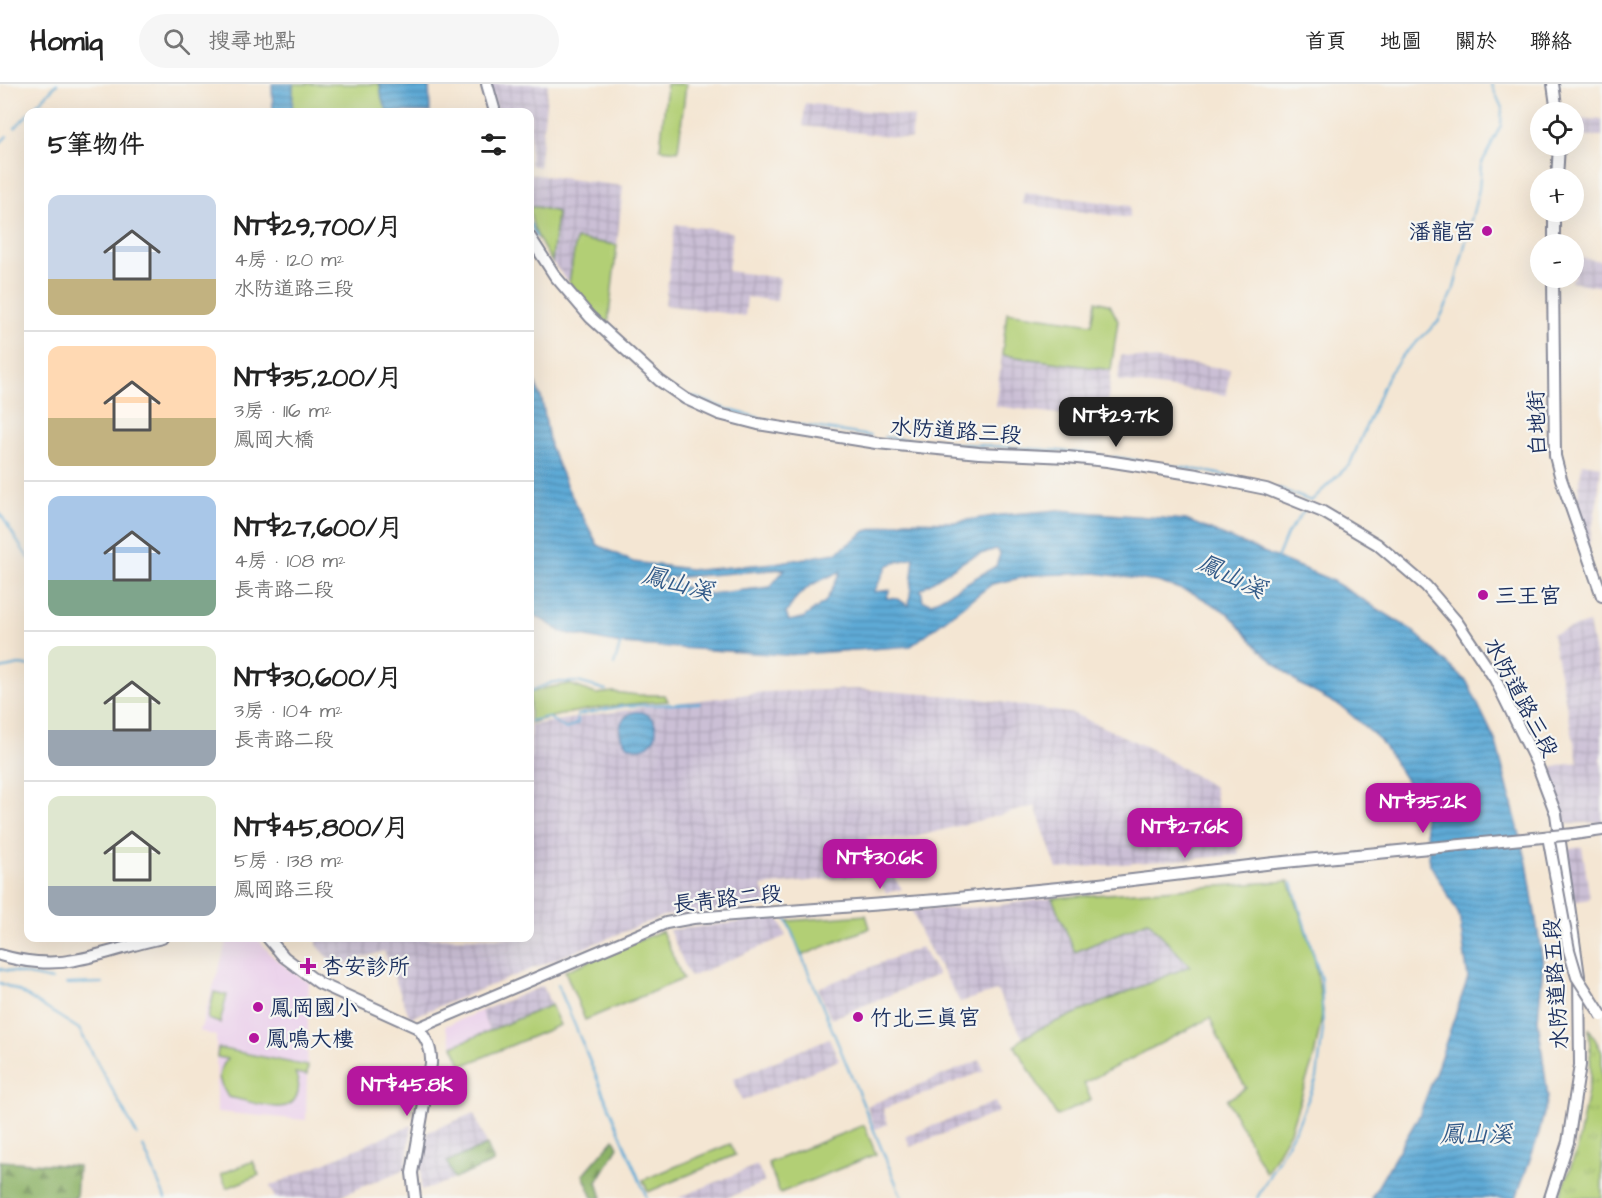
<!DOCTYPE html>
<html lang="zh-TW">
<head>
<meta charset="utf-8">
<style>
  :root { --surface:#fff; --page:#f6f6f6; --text:#222; --muted:#767676; --line:#e0e0e0; --accent:#b5179e }
  body { margin:0; font-family:"Architects Daughter","LXGW WenKai TC",sans-serif; background:var(--page); color:var(--text); height:100vh; display:flex; flex-direction:column; font-size:22px; white-space:nowrap }
  * { box-sizing:border-box; margin:0 }
  p { font-size:20px; color:var(--muted) }
  .icon { flex:none; width:33px; height:33px; fill:none; stroke:currentColor; stroke-width:2; stroke-linecap:round; stroke-linejoin:round }
  .map { position:relative; flex:1; overflow:hidden }
  .sheet { position:absolute; left:24px; top:24px; width:510px; height:834px; display:flex; flex-direction:column; background:var(--surface); border-radius:12px; box-shadow:0 6px 24px #0002 }
  .sheet>* { flex:none }
  .fabs { position:absolute; left:1530px; top:18px; display:grid; gap:12px }
  .fabs a { display:grid; place-items:center; width:54px; height:54px; border-radius:50%; background:var(--surface); box-shadow:0 6px 24px #0002; font-size:30px }
  .price { position:absolute; translate:-50% -51px; padding:0 14px; border-radius:12px; background:var(--accent); color:#fff; font-size:20px; line-height:39px; filter:drop-shadow(0 2px 3px #0008) }
  .price::after { content:''; position:absolute; left:50%; top:36px; width:18px; height:14px; margin-left:-9px; background:inherit; clip-path:polygon(0 0,100% 0,50% 100%) }
  .price.current { background:#222; color:#fff }
  ul { padding:0; list-style:none }
  li { display:flex; align-items:center; gap:18px; height:150px; padding:0 24px }
  li+li { border-top:2px solid var(--line) }
  li span { display:grid; place-items:center; flex:none; width:168px; height:120px; border-radius:12px; color:#555 }
  li>.icon { margin-inline-start:auto }
  span .icon { width:72px; height:72px; fill:#fffc; stroke-width:1 }
  li b { font-size:26px }
  h2 { display:flex; justify-content:space-between; align-items:center; height:72px; padding:0 24px; font-size:26px }
  header { display:flex; align-items:center; gap:36px; box-sizing:border-box; height:84px; padding:0 30px; background:var(--surface); border-bottom:2px solid var(--line) }
  header strong { font-size:28px }
  nav { display:flex; gap:33px; margin-inline-start:auto; font-size:21px }
  .search { width:420px; height:54px; background:var(--page); display:flex; align-items:center; gap:15px; box-sizing:border-box; padding:0 21px; border-radius:33px; color:var(--muted); font-size:22px }
  .map>svg:first-child { display:block }
  .built { fill:#ebd1eb }
  .industrial { fill:url(#industrial-grid) }
  .grass { fill:#b2cf75; stroke:#667f6a; stroke-width:1.5 }
  .forest { fill:url(#forest-firs); stroke:#547062; stroke-width:1.5 }
  .park { fill:url(#park-tufts); stroke:#667f6a; stroke-width:1.5 }
  .water { fill:url(#water-rules); stroke:#3c6c9a; stroke-width:1.5; fill-rule:evenodd }
  .lines { fill:none; stroke-linecap:round; stroke-linejoin:round }
  .stream { stroke:#5eaad6; stroke-width:2 }
  .minor-casing { stroke:#888a98; stroke-width:14 }
  .minor { stroke:#fff; stroke-width:10 }
  .minor-bridge-casing { stroke:#888a98; stroke-width:14; stroke-linecap:butt }
  .minor-bridge { stroke:#fff; stroke-width:10 }
  .poi-dot { fill:#b5179e; stroke:#f6f6f2; stroke-width:2 }
  .labels { text-anchor:middle; stroke-width:4.5; stroke-linejoin:round; paint-order:stroke }
  .poi-label { font-size:22px; fill:#1b2f5e; stroke:#f6f6f2; text-anchor:start }
  .street-label { font-size:22px; fill:#1b2f5e; stroke:#f6f6f2 }
  .water-label { font-size:24px; font-style:italic; fill:#325a88; stroke:#f6f6f2 }
</style>
</head>
<body>
<header>
<strong>Homiq</strong>
<div class="search"><svg class="icon" aria-label="search" viewBox="0 0 24 24"><circle cx="10" cy="10" r="6"/><path d="M15 15l6 6"/></svg>搜尋地點</div>
<nav><a>首頁</a><a>地圖</a><a>關於</a><a>聯絡</a></nav>
</header>
<div class="map">
<svg width="1602" height="1114" viewBox="0 0 1602 1114">
  <defs>
    <pattern id="industrial-grid" width="8" height="8" patternUnits="userSpaceOnUse" patternTransform="scale(1.5)"><rect width="8" height="8" fill="#cbbfd5"/><path d="M0 4h8M4 0v8" fill="none" stroke="#aea4b9"/></pattern>
    <pattern id="forest-firs" width="22" height="20" patternUnits="userSpaceOnUse" patternTransform="scale(1.5)"><rect width="22" height="20" fill="#8db266"/><path d="M5 1l3.5 6h-7zM16 11l3.5 6h-7z" fill="#729157"/></pattern>
    <pattern id="park-tufts" width="24" height="20" patternUnits="userSpaceOnUse" patternTransform="scale(1.5)"><rect width="24" height="20" fill="#b2cf75"/><path d="M3 7l-1-3M5 7V3M7 7l1-3M15 17l-1-3M17 17v-4M19 17l1-3" fill="none" stroke="#98b268"/></pattern>
    <pattern id="water-rules" width="6" height="5" patternUnits="userSpaceOnUse" patternTransform="scale(1.5)"><rect width="6" height="5" fill="#5eaad6"/><path d="M0 2.5h6" fill="none" stroke="#4d8bb1"/></pattern>
  </defs>
  <rect width="100%" height="100%" fill="#f6f6f2"/>
  <filter id="ink" filterUnits="userSpaceOnUse"><feTurbulence type="fractalNoise" baseFrequency=".0167" numOctaves="2"/><feDisplacementMap in="SourceGraphic" scale="12" xChannelSelector="R" yChannelSelector="G"/><feConvolveMatrix kernelMatrix="1 2 1 2 8 2 1 2 1" color-interpolation-filters="sRGB"/></filter>
  <filter id="wash" filterUnits="userSpaceOnUse"><feTurbulence type="fractalNoise" baseFrequency=".008" numOctaves="4" result="noise"/><feDisplacementMap in="SourceGraphic" scale="24" xChannelSelector="R" yChannelSelector="G"/><feGaussianBlur stdDeviation="1.35" result="paint"/><feColorMatrix in="noise" values="0 0 0 0 0 0 0 0 0 0 0 0 0 0 0 0 0 1.4 0 .05"/><feComposite in="paint" operator="in"/></filter>
  <g filter="url(#wash)">
    <rect width="100%" height="100%" fill="#f4e6d3"/>
    <!-- built -->
    <g class="built">
      <polygon points="228,854 257,854 272,872 293,888 309,898 306,1036 217,1028 216,952 200,947"/>
      <polygon points="481,927 489,947 453,962 445,942"/>
    </g>
    <!-- industrial -->
    <g class="industrial">
      <polygon points="489,0 548,0 539,83 530,81 530,28 497,28"/>
      <polygon points="805,19 914,33 911,55 803,42"/>
      <polygon points="1602,35 1602,52 1574,52 1574,36"/>
      <polygon points="530,90 623,102 617,161 577,155 569,199 552,178 538,123 530,123"/>
      <polygon points="1024,108 1130,122 1130,134 1022,120"/>
      <polygon points="675,140 733,148 728,187 780,194 777,217 747,213 745,232 665,221"/>
      <polygon points="1574,173 1602,177 1602,203 1571,198 1572,194 1574,194"/>
      <polygon points="1002,271 1111,286 1106,336 995,322"/>
      <polygon points="1121,271 1230,285 1226,311 1118,297"/>
      <polygon points="1582,379 1601,382 1598,413 1588,465 1576,431"/>
      <polygon points="1589,539 1602,603 1602,673 1600,674 1602,684 1602,738 1562,740 1545,685 1578,678 1552,550"/>
      <polygon points="860,605 976,614 1074,630 1149,664 1214,703 1218,727 1235,755 1239,771 1057,785 1035,722 904,756 866,753 902,805 886,809 875,790 762,802 769,822 663,832 410,934 384,867 336,882 317,861 317,854 530,854 530,641 645,623 764,608"/>
      <polygon points="1582,763 1590,815 1572,818 1564,766"/>
      <polygon points="1052,814 1075,868 1148,837 1190,882 1041,944 1023,954 997,907 960,918 921,850 912,826 986,823"/>
      <polygon points="779,834 786,852 690,893 669,846"/>
      <polygon points="921,863 938,891 831,935 818,904"/>
      <polygon points="543,902 551,921 489,947 481,927"/>
      <polygon points="829,954 839,976 742,1017 733,995"/>
      <polygon points="980,976 984,987 883,1025 888,1040 875,1045 867,1022"/>
      <polygon points="995,1018 999,1028 910,1063 906,1052"/>
      <polygon points="474,1029 487,1061 447,1078 454,1095 421,1107 421,1073 428,1048"/>
      <polygon points="412,1041 405,1085 336,1114 275,1114 270,1102"/>
      <polygon points="757,1081 765,1098 727,1114 678,1114"/>
    </g>
    <!-- grass -->
    <g class="grass">
      <polygon points="293,0 380,0 382,15 388,28 292,28"/>
      <polygon points="667,0 686,0 678,67 660,65"/>
      <path d="M530 123H538L557 128 552 178C542 162 530 143 530 123Z"/>
      <polygon points="576,155 617,161 608,241 569,199"/>
      <polygon points="1096,217 1110,221 1118,237 1111,286 1002,271 1007,228 1092,240"/>
      <path d="M569 600 596 610 613 608 638 611H665L668 617C622 620 574 625 530 639V609L545 604Z"/>
      <polygon points="1289,797 1314,871 1323,927 1314,973 1290,1047 1266,1089 1227,1016 1246,1004 1226,970 1210,934 1084,999 1091,1016 1057,1032 1015,962 1023,954 1041,944 1190,882 1148,837 1075,868 1052,814"/>
      <polygon points="866,831 870,844 801,872 788,837"/>
      <polygon points="662,847 683,895 585,936 565,887"/>
      <polygon points="214,908 227,911 220,939 208,935"/>
      <polygon points="551,921 560,941 462,982 453,962"/>
      <path d="M218 964 308 982 307 991 295 989C303 1005 297 1024 277 1023 261 1022 244 1016 228 1013 218 996 215 992 227 975L217 973Z"/>
      <polygon points="864,1041 876,1070 780,1109 768,1079"/>
      <polygon points="730,1060 735,1071 648,1108 643,1096"/>
      <polygon points="253,1077 259,1091 227,1104 221,1090"/>
    </g>
    <!-- forest -->
    <g class="forest">
      <polygon points="614,1055 618,1063 597,1098 602,1114 593,1114 583,1091"/>
      <polygon points="487,1061 494,1078 454,1095 447,1078"/>
      <polygon points="0,1077 78,1082 76,1114 0,1114"/>
    </g>
    <!-- park -->
    <polygon class="park" points="1589,944 1602,968 1602,1114 1559,1114 1577,1066 1591,991"/>
    <!-- water -->
    <g class="water">
      <polygon points="272,0 293,0 292,28 273,28"/>
      <polygon points="380,0 429,0 430,28 388,28 382,15"/>
      <path d="M530 287 542 316 550 362 568 405 598 461 633 478 698 486 775 479 836 469 866 447 906 437 954 438 1001 431 1058 426 1186 436 1331 496 1412 546 1467 598 1496 658 1527 779 1543 880 1538 936 1548 1014 1537 1056 1516 1114H1371L1419 1032 1436 987 1468 894 1459 831 1430 780 1423 723 1380 656 1342 623 1299 600 1260 566 1228 529 1195 510 1158 498 1096 489 1034 491 992 500 911 562 786 571 621 560 562 548 530 528ZM996 465 1000 470 996 482 932 519 923 517 921 505 969 474ZM914 473 909 522 898 515 886 514 890 506 874 508 888 481ZM785 485 770 503 710 510 657 495ZM841 487 826 517 803 534 789 537 786 529 797 513 811 501Z"/>
      <circle cx="638" cy="646" r="18"/>
    </g>
    <g class="lines">
      <!-- stream -->
      <g class="stream">
        <polyline points="30,28 57,0"/>
        <polyline points="15,44 28,30"/>
        <polyline points="0,59 7,52"/>
        <polyline points="530,140 536,153"/>
        <polyline points="586,220 603,238"/>
        <polyline points="691,312 726,325 771,337"/>
        <polyline points="800,341 871,352"/>
        <path d="M884 353C956 362 1029 362 1101 371"/>
        <polyline points="1114,373 1204,387 1267,400"/>
        <polyline points="1278,404 1311,417"/>
        <polyline points="1311,417 1350,380 1387,293 1403,271 1438,238 1453,208 1479,105 1481,81 1501,41 1502,24 1491,0"/>
        <polyline points="0,429 28,474"/>
        <polyline points="1276,477 1287,450 1304,427"/>
        <polyline points="614,581 621,558"/>
        <polyline points="0,585 19,581 28,582"/>
        <polyline points="530,607 553,598 578,598 606,606"/>
        <polyline points="530,637 548,633 566,645 578,639 577,631 624,622 700,619"/>
        <polyline points="786,834 902,1114"/>
        <polyline points="0,885 52,896"/>
        <polyline points="0,899 19,907 79,945 137,1051"/>
        <polyline points="66,900 103,899"/>
        <polyline points="558,901 647,1114"/>
        <polyline points="143,1062 165,1114"/>
        <polyline points="1257,1114 1298,1040 1317,994 1323,945 1321,895 1292,799"/>
      </g>
    </g>
  </g>
  <g filter="url(#ink)">
    <g class="lines">
      <defs>
        <g id="minor">
          <polyline points="487,0 495,28"/>
          <polyline points="1553,0 1557,28"/>
          <polyline points="1557,94 1559,62"/>
          <polyline points="530,153 555,192 590,233 660,297 686,315 719,330 758,340 877,359 979,369 1067,373 1107,377 1197,391 1266,405 1323,428 1377,460 1426,502 1457,538 1495,595 1537,680 1556,730 1579,892 1580,981 1568,1058 1550,1114"/>
          <polyline points="1554,160 1554,128"/>
          <polyline points="1553,194 1555,372 1561,395 1602,512"/>
          <polyline points="1574,750 1602,746"/>
          <path d="M268 854 284 873 319 899 418 944C427 956 432 965 431 980L412 1089 415 1114"/>
          <path d="M0 871C23 878 51 881 75 876 104 871 133 860 162 854"/>
          <polyline points="418,944 666,839 693,834 937,816 1099,800 1274,779"/>
        </g>
      </defs>
      <!-- minor casing -->
      <use href="#minor" class="minor-casing"/>
      <!-- minor -->
      <use href="#minor" class="minor"/>
      <defs>
        <g id="minor-bridge">
          <polyline points="1548,752 1569,866 1577,893 1602,932"/>
          <polyline points="1274,779 1574,750"/>
        </g>
      </defs>
      <!-- minor-bridge casing -->
      <use href="#minor-bridge" class="minor-bridge-casing"/>
      <!-- minor-bridge -->
      <use href="#minor-bridge" class="minor-bridge"/>
    </g>
  </g>
  <!-- markers -->
  <g class="poi-dot">
    <circle cx="1487" cy="147" r="6"/>
    <circle cx="1483" cy="511" r="6"/>
    <path d="M305 873h6v6h6v6h-6v6h-6v-6h-6v-6h6z"/>
    <circle cx="258" cy="923" r="6"/>
    <circle cx="858" cy="933" r="6"/>
    <circle cx="254" cy="954" r="6"/>
  </g>
  <g class="labels">
    <!-- poi labels -->
    <g class="poi-label">
      <text x="1475" y="155" text-anchor="end">潘龍宫</text>
      <text x="1495" y="519">三王宮</text>
      <text x="322" y="890">杏安診所</text>
      <text x="270" y="931">鳳岡國小</text>
      <text x="870" y="941">竹北三真宮</text>
      <text x="266" y="962">鳳鳴大樓</text>
    </g>
    <!-- street labels -->
    <g class="street-label">
      <text transform="translate(1536 339) rotate(-92)" y="8">白地街</text>
      <text transform="translate(956 346) rotate(4)" y="8">水防道路三段</text>
      <text transform="translate(1522 613) rotate(62)" y="8">水防道路三段</text>
      <text transform="translate(727 814) rotate(-6)" y="8">長青路二段</text>
      <text transform="translate(1555 900) rotate(-94)" y="8">水防道路五段</text>
    </g>
    <!-- water labels -->
    <g class="water-label">
      <text transform="translate(1232 492) rotate(25)" y="8">鳳山溪</text>
      <text transform="translate(678 499) rotate(15)" y="8">鳳山溪</text>
      <text x="1476" y="1058">鳳山溪</text>
    </g>
  </g>
</svg>
<div class="fabs">
<a><svg class="icon" aria-label="locate" viewBox="0 0 24 24"><circle cx="12" cy="12" r="6"/><path d="M12 2v4M12 18v4M2 12h4M18 12h4"/></svg></a>
<a>+</a>
<a>−</a>
</div>
<b class="price current" style="left:1116px;top:364px">NT$29.7K</b>
<b class="price" style="left:1423px;top:750px">NT$35.2K</b>
<b class="price" style="left:1185px;top:775px">NT$27.6K</b>
<b class="price" style="left:880px;top:806px">NT$30.6K</b>
<b class="price" style="left:407px;top:1033px">NT$45.8K</b>
<section class="sheet">
<h2>5筆物件<svg class="icon" aria-label="filters" viewBox="0 0 24 24"><path d="M4 7h16M4 17h16"/><circle cx="9" cy="7" r="2"/><circle cx="15" cy="17" r="2"/></svg></h2>
<ul>
<li><span style="background:linear-gradient(#c9d6e8 70%,#c2b280 0)"><svg class="icon" aria-label="home" viewBox="0 0 24 24"><path d="M3 11l9-7 9 7M6 9v11h12V9"/></svg></span><div><b>NT$29,700/月</b><p>4房 · 120 m²</p><p>水防道路三段</p></div></li>
<li><span style="background:linear-gradient(#ffd9b3 60%,#c2b280 0)"><svg class="icon" aria-label="home" viewBox="0 0 24 24"><path d="M3 11l9-7 9 7M6 9v11h12V9"/></svg></span><div><b>NT$35,200/月</b><p>3房 · 116 m²</p><p>鳳岡大橋</p></div></li>
<li><span style="background:linear-gradient(#a9c7e8 70%,#7fa58c 0)"><svg class="icon" aria-label="home" viewBox="0 0 24 24"><path d="M3 11l9-7 9 7M6 9v11h12V9"/></svg></span><div><b>NT$27,600/月</b><p>4房 · 108 m²</p><p>長青路二段</p></div></li>
<li><span style="background:linear-gradient(#dfe7d0 70%,#9aa5b1 0)"><svg class="icon" aria-label="home" viewBox="0 0 24 24"><path d="M3 11l9-7 9 7M6 9v11h12V9"/></svg></span><div><b>NT$30,600/月</b><p>3房 · 104 m²</p><p>長青路二段</p></div></li>
<li><span style="background:linear-gradient(#dfe7d0 75%,#9aa5b1 0)"><svg class="icon" aria-label="home" viewBox="0 0 24 24"><path d="M3 11l9-7 9 7M6 9v11h12V9"/></svg></span><div><b>NT$45,800/月</b><p>5房 · 138 m²</p><p>鳳岡路三段</p></div></li>
</ul>
</section>
</div>
</body>
</html>
